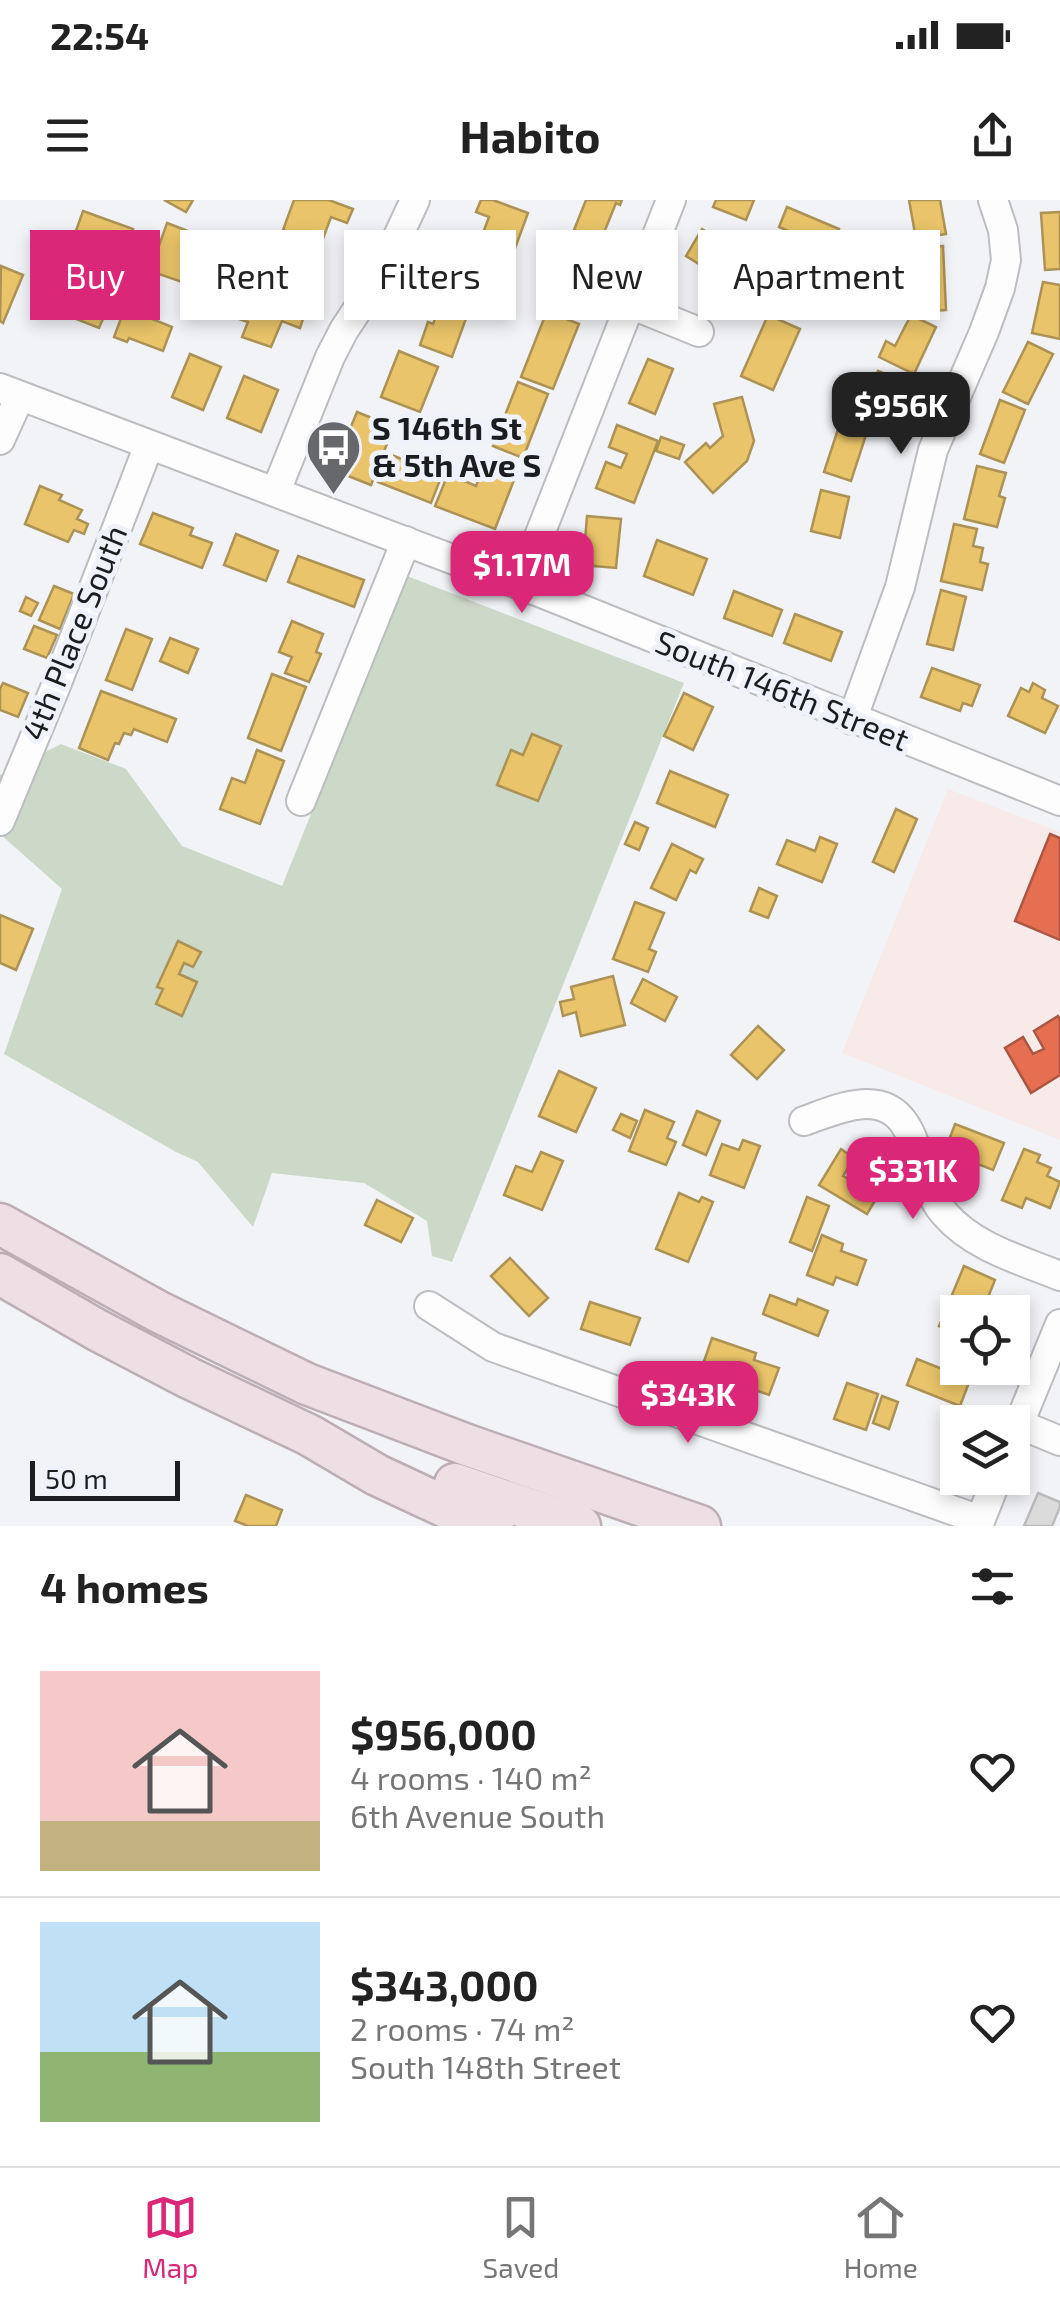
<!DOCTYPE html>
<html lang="en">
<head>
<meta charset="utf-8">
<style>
  :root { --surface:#fff; --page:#f6f6f6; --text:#222; --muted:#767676; --line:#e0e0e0; --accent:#db2777 }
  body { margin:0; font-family:"Exo 2",sans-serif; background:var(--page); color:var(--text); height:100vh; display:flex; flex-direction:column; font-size:38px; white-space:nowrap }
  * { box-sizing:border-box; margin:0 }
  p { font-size:32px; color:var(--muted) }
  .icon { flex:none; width:55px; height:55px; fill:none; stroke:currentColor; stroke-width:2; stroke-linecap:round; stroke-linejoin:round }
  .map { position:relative; height:1326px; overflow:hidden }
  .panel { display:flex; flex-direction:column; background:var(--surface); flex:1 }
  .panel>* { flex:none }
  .top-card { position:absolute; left:30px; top:30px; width:1000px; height:90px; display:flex; gap:20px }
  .buttons { position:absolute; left:940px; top:1095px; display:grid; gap:20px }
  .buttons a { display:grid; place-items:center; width:90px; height:90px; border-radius:0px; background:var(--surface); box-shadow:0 5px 15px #0003; font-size:50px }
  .scale { position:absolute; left:30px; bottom:25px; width:150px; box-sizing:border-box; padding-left:10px; border:5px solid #1c1d20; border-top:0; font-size:28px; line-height:35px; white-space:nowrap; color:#1c1d20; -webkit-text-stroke:8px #eff2fa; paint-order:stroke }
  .price { position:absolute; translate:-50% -85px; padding:0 22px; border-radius:20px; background:var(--accent); color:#fff; font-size:32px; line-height:65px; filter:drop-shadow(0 2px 5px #0008) }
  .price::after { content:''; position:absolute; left:50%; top:60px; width:30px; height:22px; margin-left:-15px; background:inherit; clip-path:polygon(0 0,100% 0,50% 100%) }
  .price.active { background:#222; color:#fff }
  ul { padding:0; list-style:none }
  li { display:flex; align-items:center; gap:30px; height:250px; padding:0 40px }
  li+li { border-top:2px solid var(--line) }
  li span { display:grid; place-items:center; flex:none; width:280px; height:200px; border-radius:0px; color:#555 }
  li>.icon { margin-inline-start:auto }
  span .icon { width:120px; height:120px; fill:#fffc; stroke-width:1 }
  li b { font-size:42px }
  h2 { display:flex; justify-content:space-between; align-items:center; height:120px; padding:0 40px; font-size:42px }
  .tag { padding:0 35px; border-radius:0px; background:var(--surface); box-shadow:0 5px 15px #0003; font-size:35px; line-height:90px }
  .tag.active { background:var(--accent); color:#fff }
  .status { display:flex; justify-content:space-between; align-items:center; height:70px; padding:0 50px; background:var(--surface); direction:ltr }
  .status svg { height:28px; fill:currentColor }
  header { display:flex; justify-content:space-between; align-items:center; height:130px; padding:0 40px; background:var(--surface); font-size:45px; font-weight:700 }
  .tab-bar { display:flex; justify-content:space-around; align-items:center; height:140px; border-top:2px solid var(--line); background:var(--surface); font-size:28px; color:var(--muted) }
  .tab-bar a { display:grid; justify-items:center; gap:5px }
  .tab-bar .active { color:var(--accent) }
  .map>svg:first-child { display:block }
  .commercial { fill:#f8eae9 }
  .forest { fill:#cdd9c8 }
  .homes { fill:#e9c46a; stroke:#ac9254; stroke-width:2.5 }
  .shops { fill:#e76f51; stroke:#aa5642; stroke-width:2.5 }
  .building { fill:#dcdbdc; stroke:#bcbbbc; stroke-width:2.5 }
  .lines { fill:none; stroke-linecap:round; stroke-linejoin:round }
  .minor-casing { stroke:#bcbdc0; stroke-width:32 }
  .highway-casing { stroke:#bdaeb5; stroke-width:45 }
  .minor { stroke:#fdfdfe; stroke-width:28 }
  .highway { stroke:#eddfe4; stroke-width:40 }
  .labels { text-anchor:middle; stroke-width:10; stroke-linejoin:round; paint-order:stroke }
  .poi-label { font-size:32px; font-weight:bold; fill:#1c1d20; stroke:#eff2fa; text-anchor:start }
  .street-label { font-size:32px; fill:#1c1d20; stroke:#eff2fa }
</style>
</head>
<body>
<div class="status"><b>22:54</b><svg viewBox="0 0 49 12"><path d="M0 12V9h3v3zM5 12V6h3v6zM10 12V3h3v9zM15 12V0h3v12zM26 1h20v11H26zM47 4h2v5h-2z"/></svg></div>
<header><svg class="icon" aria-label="menu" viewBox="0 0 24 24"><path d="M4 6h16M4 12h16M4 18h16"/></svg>Habito<svg class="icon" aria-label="share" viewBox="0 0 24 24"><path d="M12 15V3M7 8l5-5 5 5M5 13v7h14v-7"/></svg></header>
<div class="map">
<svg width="1060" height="1326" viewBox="0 0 1060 1326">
  <rect width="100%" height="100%" fill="#f2f3f7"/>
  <!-- commercial -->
  <polygon class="commercial" points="948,589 1060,632 1060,940 842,853"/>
  <!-- forest -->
  <polygon class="forest" points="407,376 684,483 452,1062 432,1056 427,1021 364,983 272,973 253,1027 198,962 176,952 4,854 62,689 0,634 0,575 61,544 126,569 182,646 282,686"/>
  <!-- homes -->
  <g class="homes">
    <polygon points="164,0 193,0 186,12"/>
    <polygon points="294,0 329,0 353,9 347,23 331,17 321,44 283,30"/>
    <polygon points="481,0 493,0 528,13 510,62 477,49 489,17 476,12"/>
    <polygon points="586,0 622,0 620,5 616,3 601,40 574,30"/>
    <polygon points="716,0 754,0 746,20 713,7"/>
    <polygon points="909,0 940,0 946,34 916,39"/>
    <polygon points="787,7 839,29 818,78 786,64 798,35 779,27"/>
    <polygon points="83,11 133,29 121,63 71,45"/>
    <polygon points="1060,12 1060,69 1045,70 1041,13"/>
    <polygon points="167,23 196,34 187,58 194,60 185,83 150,71"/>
    <polygon points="702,29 736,50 720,77 686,56"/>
    <polygon points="572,39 597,49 582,86 590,90 581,113 548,100"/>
    <polygon points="278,44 305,56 295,83 313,90 307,105 261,87 265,77 258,75 265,56 272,59"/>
    <polygon points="943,46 946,110 915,112 912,48"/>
    <polygon points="476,55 504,66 485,115 443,99 448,87 462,92"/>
    <polygon points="1,66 23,75 3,123 0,121"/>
    <polygon points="86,77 103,84 97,100 109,105 99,128 61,113 60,116 44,110 55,82 80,92"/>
    <polygon points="1043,82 1060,85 1060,139 1032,133"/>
    <polygon points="261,93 306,110 300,128 282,121 271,147 242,137 248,122 239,119 248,98 258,102"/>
    <polygon points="441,103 468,113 452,157 420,145 428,122 433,124"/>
    <polygon points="125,108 172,127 163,151 129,138 127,142 114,137"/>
    <polygon points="547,111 579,124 553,189 521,177"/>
    <polygon points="768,115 800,129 773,190 741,176"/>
    <polygon points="911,115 936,127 914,174 879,157 886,141 895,146"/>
    <polygon points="1028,142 1053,154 1028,204 1003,192"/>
    <polygon points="399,151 438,167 420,212 381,197"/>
    <polygon points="190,154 221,167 203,210 172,197"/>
    <polygon points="648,159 673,169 655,214 629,203"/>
    <polygon points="878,171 910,184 894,223 862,210"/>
    <polygon points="244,176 278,190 261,232 227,218"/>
    <polygon points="518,182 548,194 523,258 493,246"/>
    <polygon points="742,197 754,241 747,261 713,293 685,262 706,243 710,248 723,236 714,204"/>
    <polygon points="1000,200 1025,210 1004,263 980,254"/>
    <polygon points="357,212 384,223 378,237 388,241 371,285 333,270"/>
    <polygon points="617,225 658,241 634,303 596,288 606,262 621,268 627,254 609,247"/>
    <polygon points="839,226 866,235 851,281 824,272"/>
    <polygon points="661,237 684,245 679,259 656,251"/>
    <polygon points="389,254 442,275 431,303 378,282"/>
    <polygon points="977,266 1006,273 999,296 1005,298 997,327 964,319"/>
    <polygon points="483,268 514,280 495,329 435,306 448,274 476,286"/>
    <polygon points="40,286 62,295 59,300 82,310 77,319 88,324 84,334 74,330 68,342 25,324"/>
    <polygon points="821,290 849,297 840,338 811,331"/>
    <polygon points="153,313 193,328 190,335 212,343 202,368 140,344"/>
    <polygon points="587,316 621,319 616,368 583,365"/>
    <polygon points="954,324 977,329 973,346 983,348 980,362 988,364 982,390 941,381"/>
    <polygon points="236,334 278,351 266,381 224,365"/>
    <polygon points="657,340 707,359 693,395 644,376"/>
    <polygon points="298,356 364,380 354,407 288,382"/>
    <polygon points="54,386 74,394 60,429 39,420"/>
    <polygon points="941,390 966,397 953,450 927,444"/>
    <polygon points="734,391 782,410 772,436 724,418"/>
    <polygon points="26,397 38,403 31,416 20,411"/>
    <polygon points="795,414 842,432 831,461 784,443"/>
    <polygon points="292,421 323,434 316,452 321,454 309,482 285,473 292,457 279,452"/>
    <polygon points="34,426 57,435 47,458 24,449"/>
    <polygon points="126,429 152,439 132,490 106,480"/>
    <polygon points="170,438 198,449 188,473 160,461"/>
    <polygon points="932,468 980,485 972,506 963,503 960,511 921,497"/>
    <polygon points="272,474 306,487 281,551 248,538"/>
    <polygon points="3,483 28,493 18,517 0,510 0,489"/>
    <polygon points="1033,483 1045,490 1042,498 1058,506 1045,533 1008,516 1021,488 1029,492"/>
    <polygon points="101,491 176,519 167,542 134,529 131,535 124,533 119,544 115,543 108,560 79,548"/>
    <polygon points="684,493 713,507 693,550 664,536"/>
    <polygon points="532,534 561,546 538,601 497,585 511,550 523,555"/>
    <polygon points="257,550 284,561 260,624 220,609 232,578 245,583"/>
    <polygon points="670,571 728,595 715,627 657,603"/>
    <polygon points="896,609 917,619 894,672 873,662"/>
    <polygon points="635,622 648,628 639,650 625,644"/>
    <polygon points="820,637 837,644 822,682 777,664 787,640 815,651"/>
    <polygon points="672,644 703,659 696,673 690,670 676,700 651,688"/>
    <polygon points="759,688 777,696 768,718 750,711"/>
    <polygon points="635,702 664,713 649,749 656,752 648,772 613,759"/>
    <polygon points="0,715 33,729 16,770 0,763"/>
    <polygon points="178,741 201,752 193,767 184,763 179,774 197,782 182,816 156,804 163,789 157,787"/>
    <polygon points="613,776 625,825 581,836 576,812 563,816 560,802 574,799 571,787"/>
    <polygon points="643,779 677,797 665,821 631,803"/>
    <polygon points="758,826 784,850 757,879 731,855"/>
    <polygon points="559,871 596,888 576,932 539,916"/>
    <polygon points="645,910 674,922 667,938 676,942 666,965 629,951"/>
    <polygon points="697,911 720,921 706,955 683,945"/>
    <polygon points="621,914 637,921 630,938 613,930"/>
    <polygon points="955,924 1004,943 993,970 957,956 961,945 949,940"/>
    <polygon points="743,940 760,946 744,988 710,975 722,944 739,950"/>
    <polygon points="865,948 890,963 876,986 882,989 867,1014 819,985 841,949 854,958 843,976 847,978"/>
    <polygon points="1024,949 1040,955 1037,962 1051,968 1047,976 1060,982 1050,1008 1026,998 1022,1008 1002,1000"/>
    <polygon points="541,952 563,961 542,1010 504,995 516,966 532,972"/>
    <polygon points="679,993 699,1002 702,997 713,1002 688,1062 656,1049"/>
    <polygon points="807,997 829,1006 812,1051 790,1042"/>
    <polygon points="377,1000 413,1018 401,1042 365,1025"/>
    <polygon points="822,1035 843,1044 841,1051 866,1060 857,1085 836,1077 833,1085 807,1075"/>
    <polygon points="510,1058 548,1098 529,1116 491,1076"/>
    <polygon points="964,1066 995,1080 982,1112 958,1112 958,1134 939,1126"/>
    <polygon points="770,1095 796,1105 798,1099 828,1111 818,1136 763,1114"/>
    <polygon points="590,1102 640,1118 630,1145 581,1129"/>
    <polygon points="712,1138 756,1153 754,1160 779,1168 769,1195 701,1170"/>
    <polygon points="917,1159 970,1180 960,1206 907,1185"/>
    <polygon points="847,1183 878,1194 866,1230 834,1219"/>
    <polygon points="882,1196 898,1202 889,1229 873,1223"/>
    <polygon points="246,1295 282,1310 276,1326 248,1326 235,1321"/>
  </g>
  <!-- shops -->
  <g class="shops">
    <polygon points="1050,634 1060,638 1060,740 1015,721"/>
    <polygon points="1058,816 1060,820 1060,875 1031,893 1005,848 1023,837 1033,854 1044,849 1034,831"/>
  </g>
  <!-- building -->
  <polygon class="building" points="1038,1293 1060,1302 1060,1307 1052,1326 1024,1326"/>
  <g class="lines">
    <defs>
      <g id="minor">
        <polyline points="630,104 699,132"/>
        <polyline points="0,188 539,392 1060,601"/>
        <polyline points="0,240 20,196"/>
        <polyline points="276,291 330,157 344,130 380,75 415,0"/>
        <polyline points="520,385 671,0"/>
        <polyline points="852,520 900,387 933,250 984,132 1000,88 1006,60 1003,30 993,0"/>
        <polyline points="301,601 406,341"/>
        <polyline points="0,621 55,488 149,245"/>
        <path d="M804 921C835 910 880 888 904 923 914 937 918 957 924 973 930 988 934 1002 945 1014 973 1047 1021 1060 1060 1076"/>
        <polyline points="429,1106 493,1147 980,1320"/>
        <polyline points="1019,1224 1060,1241"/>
        <polyline points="1012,1241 1060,1124"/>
        <polyline points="978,1326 997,1278"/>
      </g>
      <g id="highway">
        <polyline points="0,1024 159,1112 307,1184 467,1245 700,1326"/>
        <polyline points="0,1074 97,1130 189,1178 309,1235 377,1275 452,1310 493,1326"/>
        <polyline points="455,1284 580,1326"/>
      </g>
    </defs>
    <!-- minor casing -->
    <use href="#minor" class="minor-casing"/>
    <!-- highway casing -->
    <use href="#highway" class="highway-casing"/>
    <!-- minor -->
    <use href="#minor" class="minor"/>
    <!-- highway -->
    <use href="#highway" class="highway"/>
  </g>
  <!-- icons -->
  <defs>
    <symbol id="bus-pin" viewBox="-11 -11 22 30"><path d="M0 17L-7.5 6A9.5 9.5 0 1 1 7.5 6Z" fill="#67686b" stroke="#eff2fa"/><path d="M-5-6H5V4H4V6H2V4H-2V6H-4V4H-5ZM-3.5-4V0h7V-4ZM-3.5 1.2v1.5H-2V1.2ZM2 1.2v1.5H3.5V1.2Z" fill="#fff"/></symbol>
  </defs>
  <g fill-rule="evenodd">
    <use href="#bus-pin" x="302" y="216" width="63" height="86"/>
  </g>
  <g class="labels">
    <!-- poi labels -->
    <g class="poi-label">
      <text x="372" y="240">S 146th St<tspan x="372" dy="37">&amp; 5th Ave S</tspan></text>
    </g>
    <!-- street labels -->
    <g class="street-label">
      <text transform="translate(75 433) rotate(-68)" y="11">4th Place South</text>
      <text transform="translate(782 491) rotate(22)" y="11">South 146th Street</text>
    </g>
  </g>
</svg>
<div class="buttons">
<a><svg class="icon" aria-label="locate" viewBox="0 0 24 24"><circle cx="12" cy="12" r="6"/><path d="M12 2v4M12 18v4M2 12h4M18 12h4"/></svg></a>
<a><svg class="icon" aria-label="layers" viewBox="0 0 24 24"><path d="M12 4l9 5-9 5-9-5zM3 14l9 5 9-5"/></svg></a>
</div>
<div class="scale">50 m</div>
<b class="price active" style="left:901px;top:257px">$956K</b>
<b class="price" style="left:522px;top:416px">$1.17M</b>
<b class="price" style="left:913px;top:1022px">$331K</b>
<b class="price" style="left:688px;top:1246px">$343K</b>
<div class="top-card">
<a class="tag active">Buy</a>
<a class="tag">Rent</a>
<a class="tag">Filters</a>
<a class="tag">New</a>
<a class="tag">Apartment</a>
</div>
</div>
<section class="panel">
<h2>4 homes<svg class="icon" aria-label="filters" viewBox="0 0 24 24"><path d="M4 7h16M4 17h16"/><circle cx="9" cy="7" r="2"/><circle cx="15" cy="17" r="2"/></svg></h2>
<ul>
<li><span style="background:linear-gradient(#f6c9c9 75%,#c2b280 0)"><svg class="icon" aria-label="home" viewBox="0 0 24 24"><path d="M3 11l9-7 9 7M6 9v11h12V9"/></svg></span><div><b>$956,000</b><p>4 rooms · 140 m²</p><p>6th Avenue South</p></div><svg class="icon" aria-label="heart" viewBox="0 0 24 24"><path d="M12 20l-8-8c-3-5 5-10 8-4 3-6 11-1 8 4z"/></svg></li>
<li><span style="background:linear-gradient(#bfe0f5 65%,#8fb573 0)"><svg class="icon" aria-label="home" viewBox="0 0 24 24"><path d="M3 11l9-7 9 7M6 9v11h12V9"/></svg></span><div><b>$343,000</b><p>2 rooms · 74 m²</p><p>South 148th Street</p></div><svg class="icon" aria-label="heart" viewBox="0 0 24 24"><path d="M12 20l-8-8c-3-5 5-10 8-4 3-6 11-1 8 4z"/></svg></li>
</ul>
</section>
<nav class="tab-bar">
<a class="active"><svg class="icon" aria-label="map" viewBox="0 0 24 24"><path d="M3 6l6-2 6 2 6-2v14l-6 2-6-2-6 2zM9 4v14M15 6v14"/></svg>Map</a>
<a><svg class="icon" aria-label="saved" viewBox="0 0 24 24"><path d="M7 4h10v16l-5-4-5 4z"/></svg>Saved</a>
<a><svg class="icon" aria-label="home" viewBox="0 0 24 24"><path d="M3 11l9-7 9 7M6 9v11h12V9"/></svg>Home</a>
</nav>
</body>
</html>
